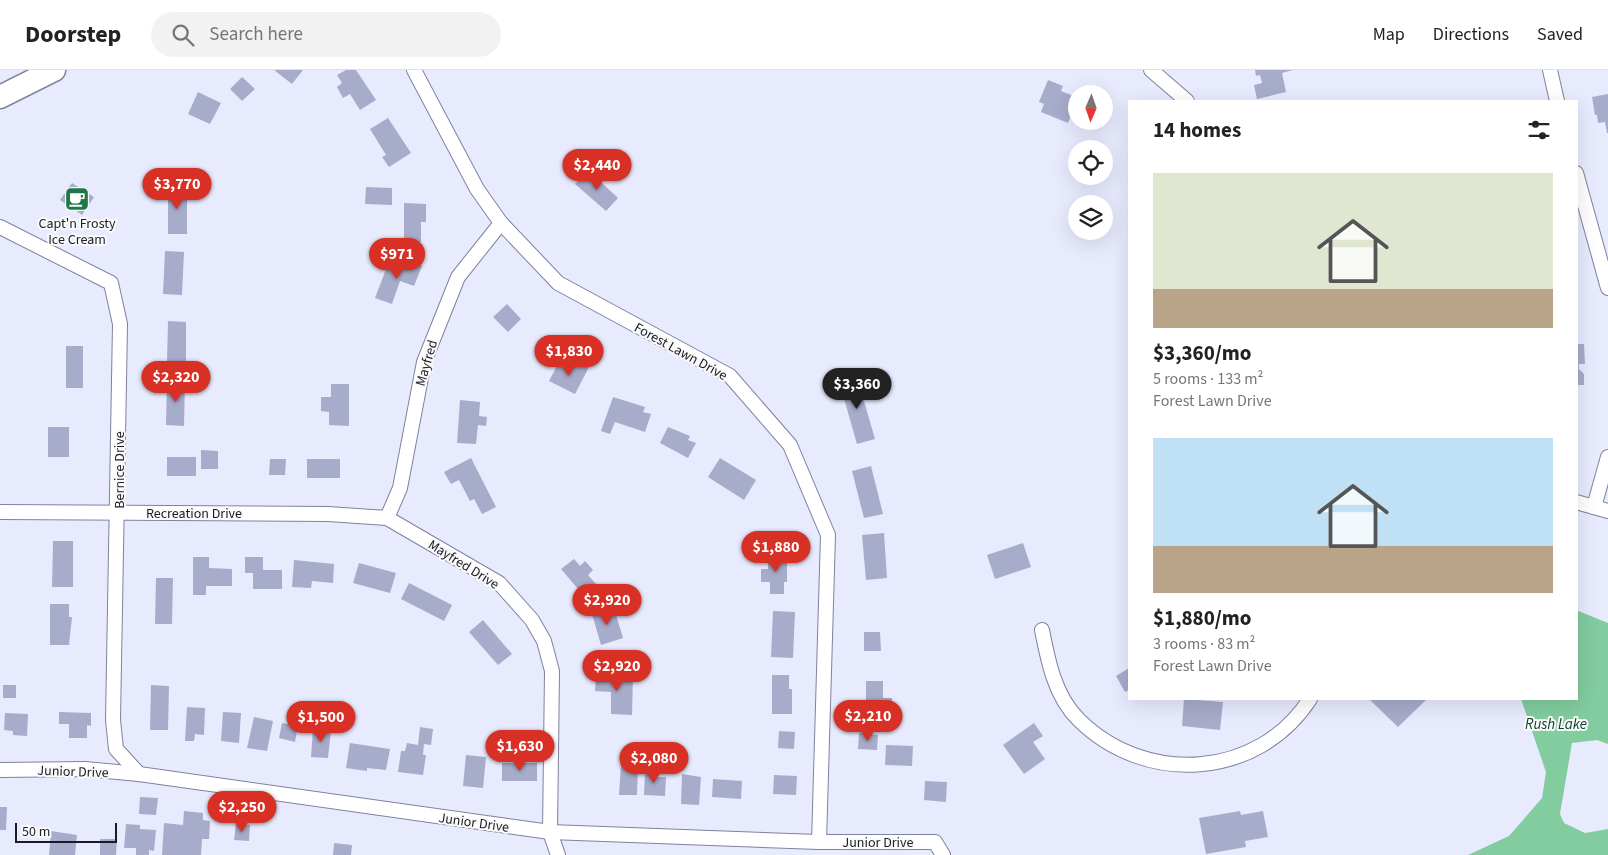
<!DOCTYPE html>
<html lang="en">
<head>
<meta charset="utf-8">
<style>
  :root { --surface:#fff; --page:#f2f2f2; --text:#222; --muted:#767676; --line:#e0e0e0; --accent:#d93025 }
  body { margin:0; font-family:"Source Sans 3",sans-serif; background:var(--page); color:var(--text); height:100vh; display:flex; flex-direction:column; font-size:19px; white-space:nowrap }
  * { box-sizing:border-box; margin:0 }
  p { font-size:16px; color:var(--muted) }
  .icon { flex:none; width:28px; height:28px; fill:none; stroke:currentColor; stroke-width:2; stroke-linecap:round; stroke-linejoin:round }
  .map { position:relative; flex:1; overflow:hidden }
  .panel { position:absolute; left:1128px; top:30px; width:450px; height:600px; display:flex; flex-direction:column; background:var(--surface); border-radius:0px; box-shadow:0 5px 20px #0002 }
  .panel>* { flex:none }
  .needle { width:32px; rotate:182deg }
  .tools { position:absolute; left:1068px; top:15px; display:grid; gap:10px }
  .tools a { display:grid; place-items:center; width:45px; height:45px; border-radius:50%; background:var(--surface); box-shadow:0 5px 20px #0002; font-size:25px }
  .scale { position:absolute; left:15px; bottom:12px; width:102px; box-sizing:border-box; padding-left:5px; border:2px solid #1a1b27; border-top:0; font-size:14px; line-height:18px; white-space:nowrap; color:#1a1b27; -webkit-text-stroke:4px #fafafa; paint-order:stroke }
  .price { position:absolute; translate:-50% -42px; padding:0 11px; border-radius:18px; background:var(--accent); color:#fff; font-size:16px; line-height:32px; filter:drop-shadow(0 1px 2px #0008) }
  .price::after { content:''; position:absolute; left:50%; top:30px; width:15px; height:11px; margin-left:-8px; background:inherit; clip-path:polygon(0 0,100% 0,50% 100%) }
  .price.on { background:#222; color:#fff }
  ul { padding:0; list-style:none }
  li { display:grid; align-content:center; gap:10px; height:265px; padding:0 25px }
  li span { display:grid; place-items:center; height:155px; border-radius:0px; color:#555 }
  li>.icon { margin-inline-start:auto }
  span .icon { width:90px; height:90px; fill:#fffc; stroke-width:1 }
  li b { font-size:21px }
  h2 { display:flex; justify-content:space-between; align-items:center; height:60px; padding:0 25px; font-size:21px }
  header { display:flex; align-items:center; gap:30px; box-sizing:border-box; height:70px; padding:0 25px; background:var(--surface); border-bottom:1px solid var(--line) }
  header strong { font-size:24px }
  nav { display:flex; gap:28px; margin-inline-start:auto; font-size:18px }
  .search { width:350px; height:45px; background:var(--page); display:flex; align-items:center; gap:12px; box-sizing:border-box; padding:0 18px; border-radius:28px; color:var(--muted); font-size:19px }
  .map>svg:first-child { display:block }
  .water { fill:#82cc9f }
  .building { fill:#a8accb }
  .lines { fill:none; stroke-linecap:round; stroke-linejoin:round }
  .street-casing { stroke:#7e829e; stroke-width:16 }
  .primary-casing { stroke:#7e829e; stroke-width:25 }
  .street { stroke:#fff; stroke-width:14 }
  .primary { stroke:#fff; stroke-width:22 }
  .labels { text-anchor:middle; stroke-width:4; stroke-linejoin:round; paint-order:stroke }
  .poi-label { font-size:14px; fill:#1a1b27; stroke:#fafafa }
  .street-label { font-size:14px; fill:#1a1b27; stroke:#fafafa }
  .water-label { font-size:15px; font-style:italic; fill:#094428; stroke:#fafafa }
</style>
</head>
<body>
<header>
<strong>Doorstep</strong>
<div class="search"><svg class="icon" aria-label="search" viewBox="0 0 24 24"><circle cx="10" cy="10" r="6"/><path d="M15 15l6 6"/></svg>Search here</div>
<nav><a>Map</a><a>Directions</a><a>Saved</a></nav>
</header>
<div class="map">
<svg width="1608" height="785" viewBox="0 0 1608 785">
  <rect width="100%" height="100%" fill="#e8ebfe"/>
  <!-- water -->
  <polygon class="water" points="1576,540 1608,553 1608,674 1597,670 1572,673 1560,744 1564,753 1585,763 1608,759 1608,785 1468,785 1509,766 1542,728 1546,702 1521,629 1576,629"/>
  <!-- building -->
  <g class="building">
    <polygon points="274,0 303,0 292,14"/>
    <polygon points="346,0 356,0 376,30 360,40 350,24 343,28 337,17 342,13 337,5"/>
    <polygon points="1255,0 1293,0 1282,3 1286,22 1257,29 1254,15 1262,13 1260,5 1256,6"/>
    <polygon points="242,7 255,19 242,31 230,19"/>
    <polygon points="1048,10 1063,16 1061,21 1076,27 1076,33 1068,53 1041,42 1044,34 1039,32"/>
    <polygon points="198,22 221,33 210,54 188,44"/>
    <polygon points="1608,24 1608,63 1607,63 1605,52 1598,53 1597,45 1595,45 1592,27"/>
    <polygon points="388,48 411,83 389,97 382,87 386,85 370,59"/>
    <polygon points="588,100 618,128 606,141 575,114"/>
    <polygon points="72,113 94,127 82,145 60,130"/>
    <polygon points="168,116 187,117 187,164 168,164"/>
    <polygon points="366,117 392,118 392,135 365,134"/>
    <polygon points="404,133 426,134 426,152 421,152 421,172 404,172"/>
    <polygon points="165,181 184,182 182,225 163,224"/>
    <polygon points="407,191 422,196 414,216 400,211 392,234 375,228 388,194 404,199"/>
    <polygon points="507,234 521,249 508,262 493,247"/>
    <polygon points="168,251 186,252 186,292 167,291"/>
    <polygon points="1576,274 1584,274 1585,294 1579,294 1579,299 1584,304 1584,315 1576,315"/>
    <rect x="66" y="276" width="17" height="42"/>
    <polygon points="576,291 589,297 575,324 549,311 558,294 571,300"/>
    <polygon points="857,307 875,369 857,374 839,311"/>
    <polygon points="167,310 185,310 184,356 166,355"/>
    <polygon points="331,314 349,314 349,356 329,355 329,342 321,341 321,327 331,327"/>
    <polygon points="613,327 645,337 643,342 651,344 645,362 615,352 610,364 601,361"/>
    <polygon points="460,330 480,332 479,346 487,347 486,356 478,355 476,374 457,373"/>
    <rect x="48" y="357" width="21" height="30"/>
    <polygon points="668,357 690,366 688,370 696,373 688,388 660,373"/>
    <polygon points="201,380 218,381 218,399 201,399"/>
    <rect x="167" y="387" width="29" height="19"/>
    <polygon points="471,388 496,437 482,444 474,429 470,431 459,410 451,414 444,402"/>
    <polygon points="720,388 756,410 744,430 708,407"/>
    <polygon points="270,389 286,389 285,405 269,405"/>
    <rect x="307" y="389" width="33" height="19"/>
    <polygon points="871,396 883,444 864,448 852,401"/>
    <polygon points="884,463 887,508 866,510 862,465"/>
    <polygon points="53,471 73,471 73,517 52,517"/>
    <polygon points="1023,473 1031,497 995,509 987,485"/>
    <polygon points="768,484 787,484 787,512 784,512 784,524 770,524 770,512 761,512 761,499 768,499"/>
    <polygon points="193,487 209,487 209,498 232,499 232,516 206,516 206,525 193,525"/>
    <polygon points="245,487 263,487 263,500 282,500 282,519 253,519 253,503 245,503"/>
    <polygon points="574,489 580,496 585,491 593,500 588,505 597,515 584,526 561,499"/>
    <polygon points="294,490 334,494 333,513 312,511 311,518 292,517"/>
    <polygon points="359,493 396,503 390,523 353,513"/>
    <polygon points="156,508 173,508 172,554 155,554"/>
    <polygon points="409,513 452,535 444,551 401,529"/>
    <polygon points="50,534 69,534 69,547 72,547 69,575 50,575"/>
    <polygon points="614,538 623,568 601,575 592,544"/>
    <polygon points="773,541 795,542 793,588 771,587"/>
    <polygon points="483,550 512,584 498,595 469,562"/>
    <polygon points="864,562 880,562 881,581 864,581"/>
    <polygon points="1129,598 1129,620 1125,622 1116,606"/>
    <polygon points="596,604 633,605 632,645 611,644 611,622 595,621"/>
    <polygon points="772,605 789,605 789,619 792,619 792,644 772,644"/>
    <polygon points="866,611 883,611 883,628 892,628 892,643 866,643"/>
    <rect x="3" y="615" width="13" height="13"/>
    <polygon points="151,615 169,616 168,660 150,660"/>
    <polygon points="1184,629 1223,632 1220,660 1182,656"/>
    <polygon points="1369,629 1427,629 1398,657"/>
    <polygon points="187,637 205,638 204,665 195,664 194,671 185,671"/>
    <polygon points="59,642 91,643 91,656 87,655 87,668 69,668 69,654 59,654"/>
    <polygon points="223,642 241,643 239,673 221,671"/>
    <polygon points="5,643 28,644 27,666 13,665 13,661 4,660"/>
    <polygon points="254,647 273,651 267,681 247,678"/>
    <polygon points="282,653 298,656 295,672 279,668"/>
    <polygon points="1034,653 1043,666 1033,672 1045,689 1024,704 1003,675"/>
    <polygon points="420,657 433,659 431,675 424,674 423,685 426,685 423,705 398,702 401,681 405,681 407,673 418,675"/>
    <polygon points="313,659 331,660 328,688 311,687"/>
    <polygon points="779,661 795,662 794,679 778,678"/>
    <polygon points="859,663 878,665 877,680 858,679"/>
    <polygon points="350,673 390,679 386,700 367,698 367,701 346,698"/>
    <polygon points="886,675 913,676 912,696 885,695"/>
    <polygon points="466,685 486,687 483,718 463,716"/>
    <rect x="502" y="693" width="35" height="18"/>
    <polygon points="621,695 638,695 637,725 619,725"/>
    <polygon points="645,700 655,701 655,707 666,707 665,726 644,725"/>
    <polygon points="682,704 701,707 699,735 681,734"/>
    <polygon points="774,705 797,706 796,725 773,724"/>
    <polygon points="713,709 742,711 741,729 712,727"/>
    <polygon points="925,711 947,712 946,732 924,730"/>
    <polygon points="140,727 158,728 156,745 139,744"/>
    <polygon points="0,737 7,737 6,760 0,760"/>
    <polygon points="184,741 203,743 203,750 210,751 209,769 202,769 201,785 162,785 164,753 183,755"/>
    <polygon points="1240,741 1241,745 1263,741 1268,767 1245,771 1246,777 1206,784 1199,748"/>
    <polygon points="126,754 140,755 140,759 156,760 154,781 149,780 149,785 136,785 136,778 124,778"/>
    <polygon points="236,754 250,755 249,771 234,770"/>
    <polygon points="51,761 77,765 75,785 49,785"/>
    <polygon points="100,769 117,769 116,785 100,785"/>
    <polygon points="334,773 352,775 351,785 333,785"/>
  </g>
  <g class="lines">
    <defs>
      <g id="street">
        <polyline points="414,0 477,119 501,153 558,213 730,306 790,375 828,465 819,772"/>
        <polyline points="1151,0 1187,31"/>
        <polyline points="1550,0 1557,31"/>
        <polyline points="1576,103 1608,218"/>
        <polyline points="0,157 111,213 120,254 113,650 116,679 139,704"/>
        <polyline points="1576,432 1608,441"/>
        <polyline points="1594,437 1608,387"/>
        <polyline points="0,442 328,444 387,448 499,513 532,550 544,571 552,601 550,762 558,785"/>
        <polyline points="387,448 400,418 424,292 458,207 501,153"/>
        <path d="M1042 560C1048 591 1055 627 1079 650 1146 716 1258 709 1310 629"/>
        <polyline points="0,700 85,699 139,704 550,762 819,772 935,772 943,785"/>
      </g>
      <polyline id="primary" points="0,27 54,0"/>
    </defs>
    <!-- street casing -->
    <use href="#street" class="street-casing"/>
    <!-- primary casing -->
    <use href="#primary" class="primary-casing"/>
    <!-- street -->
    <use href="#street" class="street"/>
    <!-- primary -->
    <use href="#primary" class="primary"/>
  </g>
  <!-- icons -->
  <defs>
    <symbol id="cafe-square" viewBox="-11 -11 22 22"><rect x="-9" y="-9" width="18" height="18" rx="4" fill="#1e764a" stroke="#fafafa"/><path d="M-5.5-4.5H6V0H3Q3 3.5 0 3.5H-2.5Q-5.5 3.5-5.5 0ZM3-3.2v2h1.7v-2ZM-6 4.5H4V6H-6Z" fill="#fff"/></symbol>
  </defs>
  <g fill-rule="evenodd">
    <use href="#cafe-square" x="63" y="115" width="28" height="28"/>
  </g>
  <g class="labels">
    <!-- poi labels -->
    <g class="poi-label">
      <text x="77" y="158">Capt'n Frosty<tspan x="77" dy="16">Ice Cream</tspan></text>
    </g>
    <!-- street labels -->
    <g class="street-label">
      <text transform="translate(681 281) rotate(29)" y="5">Forest Lawn Drive</text>
      <text transform="translate(426 293) rotate(-74)" y="5">Mayfred</text>
      <text transform="translate(119 400) rotate(-90)" y="5">Bernice Drive</text>
      <text x="194" y="448">Recreation Drive</text>
      <text transform="translate(464 494) rotate(32)" y="5">Mayfred Drive</text>
      <text transform="translate(73 701) rotate(2)" y="5">Junior Drive</text>
      <text transform="translate(474 752) rotate(8)" y="5">Junior Drive</text>
      <text x="878" y="777">Junior Drive</text>
    </g>
    <!-- water labels -->
    <g class="water-label">
      <text x="1556" y="659">Rush Lake</text>
    </g>
  </g>
</svg>
<div class="tools">
<a><svg class="needle" viewBox="-14 -14 28 28"><path d="M0-13l5 13h-10z" fill="#e53935"/><path d="M0 13l5-13h-10z" fill="#767676"/></svg></a>
<a><svg class="icon" aria-label="locate" viewBox="0 0 24 24"><circle cx="12" cy="12" r="6"/><path d="M12 2v4M12 18v4M2 12h4M18 12h4"/></svg></a>
<a><svg class="icon" aria-label="layers" viewBox="0 0 24 24"><path d="M12 4l9 5-9 5-9-5zM3 14l9 5 9-5"/></svg></a>
</div>
<div class="scale">50 m</div>
<b class="price" style="left:597px;top:121px">$2,440</b>
<b class="price" style="left:177px;top:140px">$3,770</b>
<b class="price" style="left:397px;top:210px">$971</b>
<b class="price" style="left:569px;top:307px">$1,830</b>
<b class="price" style="left:176px;top:333px">$2,320</b>
<b class="price on" style="left:857px;top:340px">$3,360</b>
<b class="price" style="left:776px;top:503px">$1,880</b>
<b class="price" style="left:607px;top:556px">$2,920</b>
<b class="price" style="left:617px;top:622px">$2,920</b>
<b class="price" style="left:868px;top:672px">$2,210</b>
<b class="price" style="left:321px;top:673px">$1,500</b>
<b class="price" style="left:520px;top:702px">$1,630</b>
<b class="price" style="left:654px;top:714px">$2,080</b>
<b class="price" style="left:242px;top:763px">$2,250</b>
<section class="panel">
<h2>14 homes<svg class="icon" aria-label="filters" viewBox="0 0 24 24"><path d="M4 7h16M4 17h16"/><circle cx="9" cy="7" r="2"/><circle cx="15" cy="17" r="2"/></svg></h2>
<ul>
<li><span style="background:linear-gradient(#dfe7d0 75%,#b9a48a 0)"><svg class="icon" aria-label="home" viewBox="0 0 24 24"><path d="M3 11l9-7 9 7M6 9v11h12V9"/></svg></span><div><b>$3,360/mo</b><p>5 rooms · 133 m²</p><p>Forest Lawn Drive</p></div></li>
<li><span style="background:linear-gradient(#bfe0f5 70%,#b9a48a 0)"><svg class="icon" aria-label="home" viewBox="0 0 24 24"><path d="M3 11l9-7 9 7M6 9v11h12V9"/></svg></span><div><b>$1,880/mo</b><p>3 rooms · 83 m²</p><p>Forest Lawn Drive</p></div></li>
</ul>
</section>
</div>
</body>
</html>
